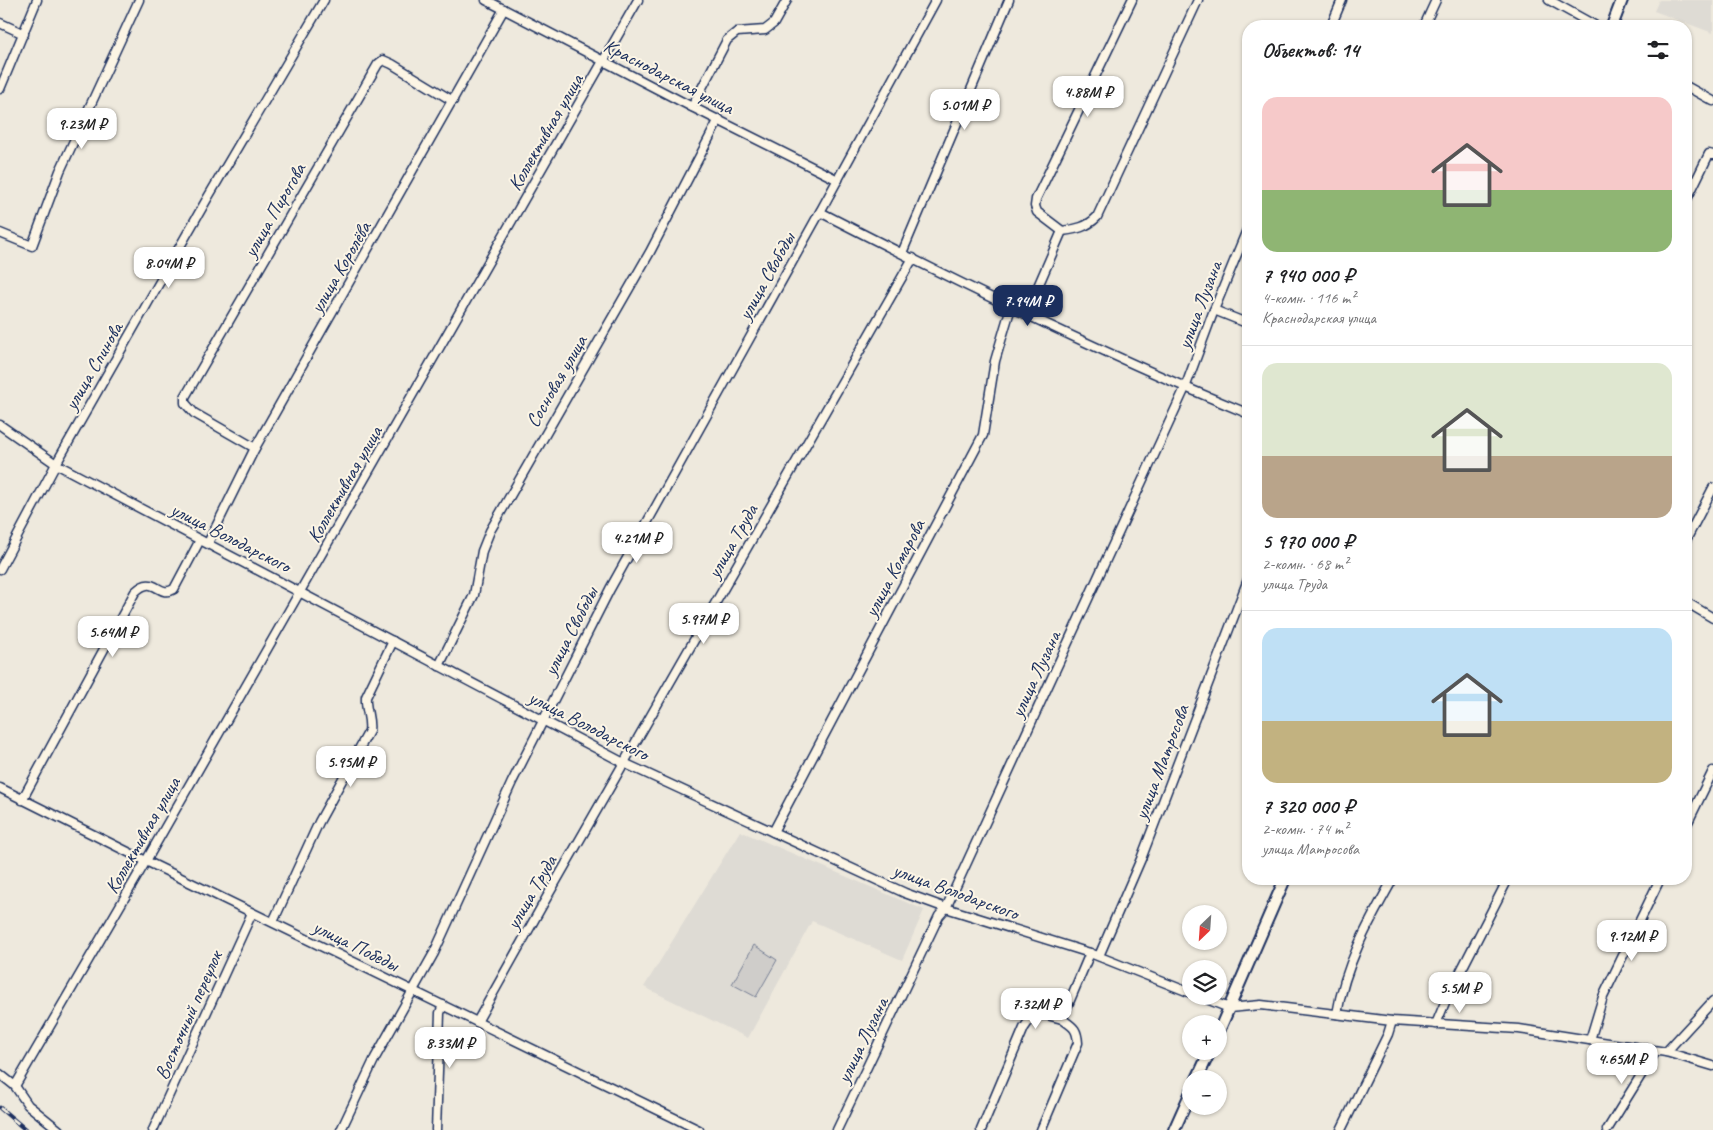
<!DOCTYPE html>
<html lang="ru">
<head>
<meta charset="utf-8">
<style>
  :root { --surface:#fff; --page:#f2f2f2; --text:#202124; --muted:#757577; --line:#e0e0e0; --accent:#1b2f5e }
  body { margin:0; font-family:Caveat,sans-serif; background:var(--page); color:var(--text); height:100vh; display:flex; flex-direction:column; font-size:19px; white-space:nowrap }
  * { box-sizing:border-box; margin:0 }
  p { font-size:16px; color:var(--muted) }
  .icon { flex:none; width:28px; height:28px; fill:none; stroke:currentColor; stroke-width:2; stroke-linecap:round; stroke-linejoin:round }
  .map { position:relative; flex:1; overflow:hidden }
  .sheet { position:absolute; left:1242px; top:20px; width:450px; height:865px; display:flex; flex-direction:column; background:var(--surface); border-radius:20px; box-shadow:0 1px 4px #0004 }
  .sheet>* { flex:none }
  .needle { width:32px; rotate:205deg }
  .controls { position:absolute; left:1182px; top:905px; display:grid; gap:10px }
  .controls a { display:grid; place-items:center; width:45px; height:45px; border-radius:50%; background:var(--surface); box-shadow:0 1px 4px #0004; font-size:25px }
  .price { position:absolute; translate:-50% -42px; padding:0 11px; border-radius:10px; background:#fff; color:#222; font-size:16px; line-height:32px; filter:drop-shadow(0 1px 2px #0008) }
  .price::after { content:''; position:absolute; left:50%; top:30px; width:15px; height:11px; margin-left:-8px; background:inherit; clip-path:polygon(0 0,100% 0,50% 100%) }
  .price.on { background:var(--accent); color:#fff }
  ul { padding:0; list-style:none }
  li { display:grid; align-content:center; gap:10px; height:265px; padding:0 20px }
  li+li { border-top:1px solid var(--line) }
  li span { display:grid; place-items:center; height:155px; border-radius:15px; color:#555 }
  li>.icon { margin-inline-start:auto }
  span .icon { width:90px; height:90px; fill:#fffc; stroke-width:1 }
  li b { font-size:21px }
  h2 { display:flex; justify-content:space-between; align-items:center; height:60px; padding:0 20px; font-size:21px }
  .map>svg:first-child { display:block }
  .built { fill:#dedbd4 }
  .garden { fill:#cfcdca; stroke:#757e94 }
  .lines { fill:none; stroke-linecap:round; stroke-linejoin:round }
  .minor-casing { stroke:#1b2f5e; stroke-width:11 }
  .secondary-casing { stroke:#1b2f5e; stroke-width:14 }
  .minor { stroke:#fcf5e5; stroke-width:8 }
  .secondary { stroke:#fcf5e5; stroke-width:10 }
  .rail-casing { stroke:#1b2f5e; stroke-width:4.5 }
  .rail { stroke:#fcf5e5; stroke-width:2.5; stroke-dasharray:8; stroke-linecap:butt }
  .labels { text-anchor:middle; stroke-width:4; stroke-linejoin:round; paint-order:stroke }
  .street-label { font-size:20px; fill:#1b2f5e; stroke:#fcf5e5 }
</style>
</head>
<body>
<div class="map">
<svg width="1713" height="1130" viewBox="0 0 1713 1130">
  <rect width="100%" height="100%" fill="#eee9dd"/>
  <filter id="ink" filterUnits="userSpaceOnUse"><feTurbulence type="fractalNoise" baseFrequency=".02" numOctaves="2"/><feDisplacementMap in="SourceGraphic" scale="10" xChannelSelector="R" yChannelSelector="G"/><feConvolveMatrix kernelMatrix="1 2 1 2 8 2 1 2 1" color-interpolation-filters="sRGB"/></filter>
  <g filter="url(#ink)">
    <!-- built -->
    <g class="built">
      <polygon points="1659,0 1713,0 1713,33 1654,11"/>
      <polygon points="740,831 924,910 902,960 812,921 748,1038 644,987"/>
    </g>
    <!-- garden -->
    <polygon class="garden" points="754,945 777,960 756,997 732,984"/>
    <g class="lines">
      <defs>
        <g id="minor">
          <polyline points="486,0 692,107 838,180"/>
          <polyline points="1549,0 1596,26"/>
          <polyline points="0,23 24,34"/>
          <polyline points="1331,26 1342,0"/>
          <polyline points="1424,26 1436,0"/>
          <polyline points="1686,86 1713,101"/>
          <polyline points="0,89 37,0"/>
          <polyline points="692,107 727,40 737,32 765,30 774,23 787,0"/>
          <polyline points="1686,201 1709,154 1713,155"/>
          <path d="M820 212C960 284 1103 354 1249 414"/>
          <path d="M1062 231C1076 229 1086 228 1097 217L1198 0"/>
          <polyline points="1062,231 1037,212 1035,206 1036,199 1132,0"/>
          <polyline points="0,233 32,246 60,171 139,0"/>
          <polyline points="902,253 1009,0"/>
          <polyline points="1214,310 1249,324"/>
          <polyline points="1026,314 1062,231"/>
          <polyline points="0,425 56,464 624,763 905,893 946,908 1090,953 1191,993"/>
          <polyline points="255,448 194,413 185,403 185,397 378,64 383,60 392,64 453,101"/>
          <polyline points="1686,540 1713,488"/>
          <polyline points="208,543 255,448 504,9"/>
          <polyline points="0,569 56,464 207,199 324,0"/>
          <polyline points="1686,602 1713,618"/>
          <polyline points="439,666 474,595 482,551 490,531 650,252 719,119"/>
          <polyline points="0,788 146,861 699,1130"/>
          <path d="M22 800 135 592C155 573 158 599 174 589L200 540"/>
          <polyline points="1686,826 1713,771"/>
          <polyline points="773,832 983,435 995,361 1011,307"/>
          <path d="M273 922 319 822 369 731C371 719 365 709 366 697L393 641"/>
          <polyline points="1099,956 1141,859 1249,577"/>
          <polyline points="1199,996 1229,1008 1261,1005 1392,1021 1519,1029 1666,1052 1713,1066"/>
          <path d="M1337 1014C1345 964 1369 922 1393 879"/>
          <polyline points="477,1022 547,897 913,258"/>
          <polyline points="1436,1024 1446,1000 1508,879"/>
          <polyline points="1590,1040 1603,997 1660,879"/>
          <polyline points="1666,1052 1713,1001"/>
          <polyline points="0,1074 15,1086 28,1105 59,1130"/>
          <polyline points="15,1086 146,861 638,0"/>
          <polyline points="153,1130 252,913"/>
          <polyline points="341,1130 375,1058 434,953 512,782 610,589 820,212 936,0"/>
          <polyline points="436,1130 440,1013 443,1005"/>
          <polyline points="837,1130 939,916 946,908 1185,388 1214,310 1249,225"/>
          <polyline points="981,1130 1024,1028 1033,1015 1047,1015 1062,1019 1090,953"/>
          <path d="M1041 1130 1078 1043C1077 1028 1073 1027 1062 1019"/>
          <polyline points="1341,1130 1388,1034 1392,1021"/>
          <polyline points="1607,1130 1656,1051"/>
        </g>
        <g id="secondary">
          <polyline points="1612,26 1622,0"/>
          <polyline points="1219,1031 1285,879"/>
          <polyline points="1197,1079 1210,1051"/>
          <polyline points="1174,1130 1191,1092"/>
        </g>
      </defs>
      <!-- minor casing -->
      <use href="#minor" class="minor-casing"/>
      <!-- secondary casing -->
      <use href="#secondary" class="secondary-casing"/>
      <!-- minor -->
      <use href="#minor" class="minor"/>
      <!-- secondary -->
      <use href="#secondary" class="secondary"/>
      <defs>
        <polyline id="rail" points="0,1108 26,1130"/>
      </defs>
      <!-- rail casing -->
      <use href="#rail" class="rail-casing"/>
      <!-- rail -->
      <use href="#rail" class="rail"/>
    </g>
  </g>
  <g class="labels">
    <!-- street labels -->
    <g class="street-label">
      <text transform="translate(669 76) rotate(27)" y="7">Краснодарская улица</text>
      <text transform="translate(545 132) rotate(-60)" y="7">Коллективная улица</text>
      <text transform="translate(274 210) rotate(-60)" y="7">улица Пирогова</text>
      <text transform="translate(340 267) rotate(-60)" y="7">улица Королёва</text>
      <text transform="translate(766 276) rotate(-61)" y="7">улица Свободы</text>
      <text transform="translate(1199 305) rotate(-69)" y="7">улица Лузана</text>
      <text transform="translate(93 366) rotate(-60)" y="7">улица Спинова</text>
      <text transform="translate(556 381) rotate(-60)" y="7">Сосновая улица</text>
      <text transform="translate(344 484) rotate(-60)" y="7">Коллективная улица</text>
      <text transform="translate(231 537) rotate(27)" y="7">улица Володарского</text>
      <text transform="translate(732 541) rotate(-60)" y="7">улица Труда</text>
      <text transform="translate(894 568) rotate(-62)" y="7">улица Комарова</text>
      <text transform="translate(570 631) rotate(-63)" y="7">улица Свободы</text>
      <text transform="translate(1035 674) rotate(-65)" y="7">улица Лузана</text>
      <text transform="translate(589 725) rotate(27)" y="7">улица Володарского</text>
      <text transform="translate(1161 762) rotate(-69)" y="7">улица Матросова</text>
      <text transform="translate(142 835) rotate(-60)" y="7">Коллективная улица</text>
      <text transform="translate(956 891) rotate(20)" y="7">улица Володарского</text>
      <text transform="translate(531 892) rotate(-60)" y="7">улица Труда</text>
      <text transform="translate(356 945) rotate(26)" y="7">улица Победы</text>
      <text transform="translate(188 1015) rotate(-66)" y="7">Восточный переулок</text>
      <text transform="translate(862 1040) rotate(-64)" y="7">улица Лузана</text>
    </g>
  </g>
</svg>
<div class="controls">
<a><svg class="needle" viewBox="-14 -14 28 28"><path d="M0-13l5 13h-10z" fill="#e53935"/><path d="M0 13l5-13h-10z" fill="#757577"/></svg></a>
<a><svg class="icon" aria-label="layers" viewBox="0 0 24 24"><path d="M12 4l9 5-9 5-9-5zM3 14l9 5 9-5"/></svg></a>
<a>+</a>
<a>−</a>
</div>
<b class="price" style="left:1088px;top:118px">4.88M ₽</b>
<b class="price" style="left:965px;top:131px">5.01M ₽</b>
<b class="price" style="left:82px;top:150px">9.23M ₽</b>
<b class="price" style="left:169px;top:289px">8.04M ₽</b>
<b class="price on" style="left:1028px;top:327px">7.94M ₽</b>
<b class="price" style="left:637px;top:564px">4.21M ₽</b>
<b class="price" style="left:704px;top:645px">5.97M ₽</b>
<b class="price" style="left:113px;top:658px">5.64M ₽</b>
<b class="price" style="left:351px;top:788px">5.95M ₽</b>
<b class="price" style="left:1632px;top:962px">9.12M ₽</b>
<b class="price" style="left:1460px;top:1014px">5.5M ₽</b>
<b class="price" style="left:1036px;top:1030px">7.32M ₽</b>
<b class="price" style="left:450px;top:1069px">8.33M ₽</b>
<b class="price" style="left:1622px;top:1085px">4.65M ₽</b>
<section class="sheet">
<h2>Объектов: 14<svg class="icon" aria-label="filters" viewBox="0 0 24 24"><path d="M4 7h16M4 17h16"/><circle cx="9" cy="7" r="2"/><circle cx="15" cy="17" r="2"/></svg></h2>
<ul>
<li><span style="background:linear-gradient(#f6c9c9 60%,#8fb573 0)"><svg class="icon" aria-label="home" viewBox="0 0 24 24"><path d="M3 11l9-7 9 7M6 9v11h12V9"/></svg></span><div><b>7 940 000 ₽</b><p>4-комн. · 116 m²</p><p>Краснодарская улица</p></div></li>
<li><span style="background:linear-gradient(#dfe7d0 60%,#b9a48a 0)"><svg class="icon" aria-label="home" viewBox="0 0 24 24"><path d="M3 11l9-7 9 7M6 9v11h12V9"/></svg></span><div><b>5 970 000 ₽</b><p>2-комн. · 68 m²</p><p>улица Труда</p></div></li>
<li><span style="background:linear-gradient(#bfe0f5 60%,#c2b280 0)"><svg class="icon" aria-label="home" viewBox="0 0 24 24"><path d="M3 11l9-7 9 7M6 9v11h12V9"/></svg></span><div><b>7 320 000 ₽</b><p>2-комн. · 74 m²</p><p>улица Матросова</p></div></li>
</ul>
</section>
</div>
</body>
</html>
